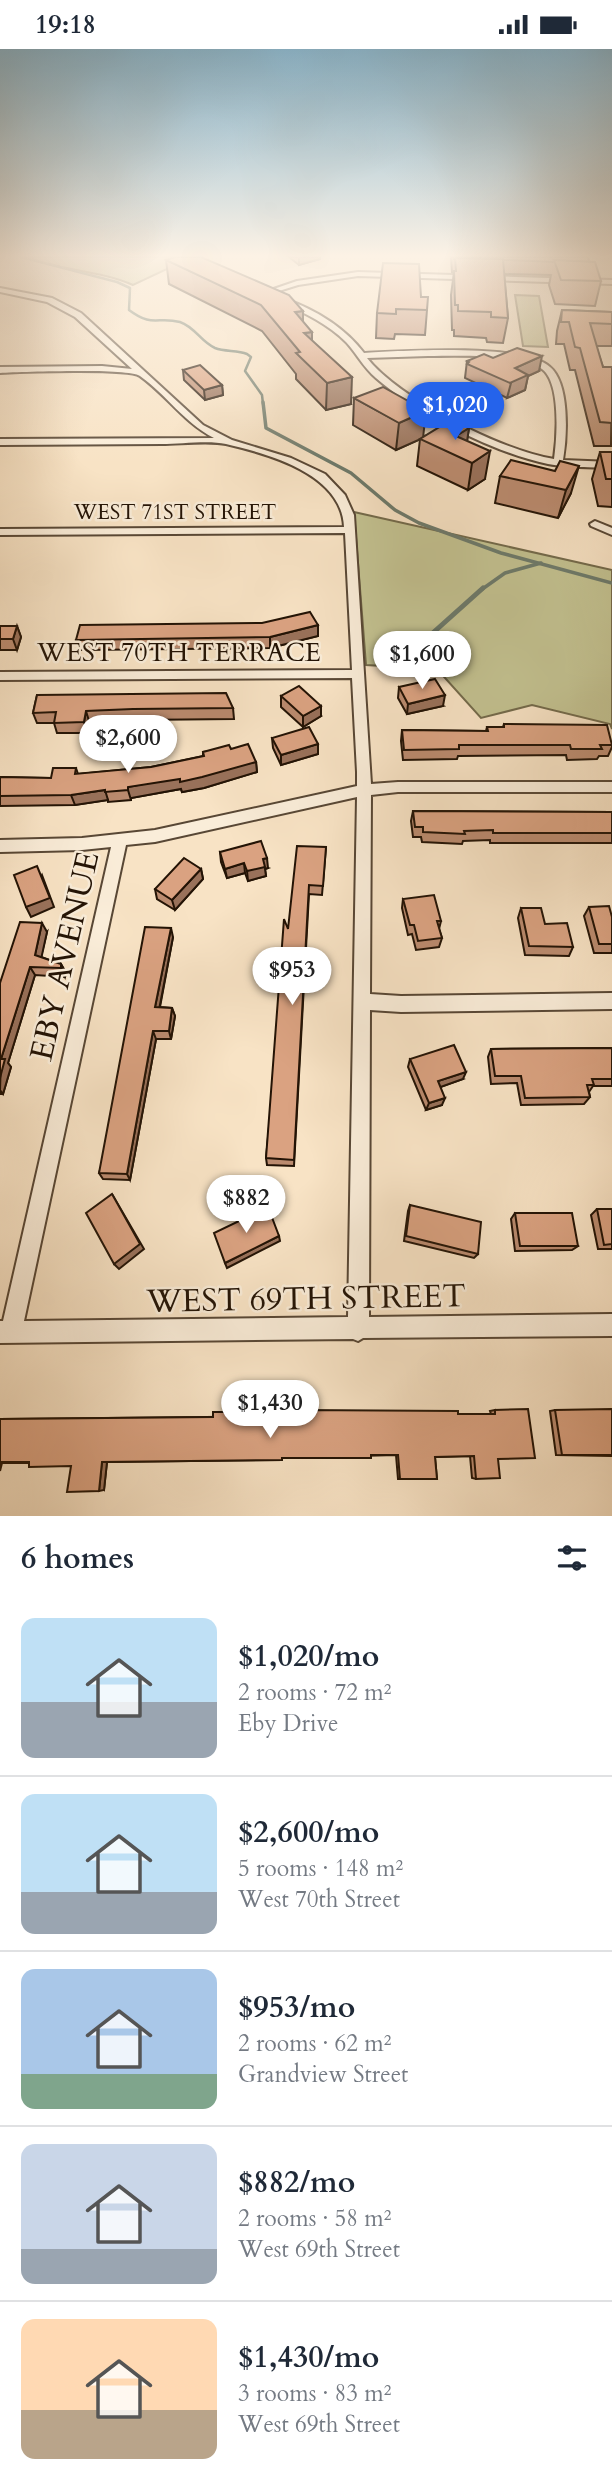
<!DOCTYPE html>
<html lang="en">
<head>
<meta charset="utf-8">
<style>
  :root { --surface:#fff; --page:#f2f2f3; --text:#1f2937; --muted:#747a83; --line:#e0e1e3; --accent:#2563eb }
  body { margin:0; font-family:Cardo,serif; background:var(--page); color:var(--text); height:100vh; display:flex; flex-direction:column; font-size:26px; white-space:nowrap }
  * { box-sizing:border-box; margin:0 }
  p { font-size:23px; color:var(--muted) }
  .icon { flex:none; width:38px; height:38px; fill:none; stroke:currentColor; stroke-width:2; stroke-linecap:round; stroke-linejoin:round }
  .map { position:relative; height:1467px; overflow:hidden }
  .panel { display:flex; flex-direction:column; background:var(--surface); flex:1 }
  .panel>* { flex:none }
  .price { position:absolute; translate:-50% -60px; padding:0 16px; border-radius:24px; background:#fff; color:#222; font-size:23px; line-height:46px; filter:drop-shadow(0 2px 4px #0008) }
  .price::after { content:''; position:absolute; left:50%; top:42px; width:21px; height:16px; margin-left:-10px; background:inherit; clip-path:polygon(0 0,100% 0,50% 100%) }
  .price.current { background:var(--accent); color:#fff }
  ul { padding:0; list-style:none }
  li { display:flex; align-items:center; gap:21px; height:175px; padding:0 21px }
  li+li { border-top:2px solid var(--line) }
  li span { display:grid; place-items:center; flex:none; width:196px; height:140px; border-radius:14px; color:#555 }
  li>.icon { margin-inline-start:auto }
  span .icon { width:84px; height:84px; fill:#fffc; stroke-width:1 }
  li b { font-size:30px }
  h2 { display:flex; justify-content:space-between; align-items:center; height:84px; padding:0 21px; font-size:30px }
  .status { display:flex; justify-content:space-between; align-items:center; height:49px; padding:0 35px; background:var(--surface); direction:ltr }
  .status svg { height:19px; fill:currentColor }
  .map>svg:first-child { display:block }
  .green { fill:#c3c291; stroke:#736a4b; stroke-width:2 }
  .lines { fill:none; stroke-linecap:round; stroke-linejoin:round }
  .stream-far2 { stroke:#6d7a6b; stroke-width:2.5 }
  .stream-far1 { stroke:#6d7a6b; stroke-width:3.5 }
  .stream { stroke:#6d7a6b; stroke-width:5 }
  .street-casing { stroke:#584735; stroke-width:4 }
  .street { fill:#faedd9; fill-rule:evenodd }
  .wall { fill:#bb8b6f; stroke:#231305; stroke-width:2 }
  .shaded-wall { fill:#99715a; stroke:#231305; stroke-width:2 }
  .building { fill:#daa281; stroke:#231305; stroke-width:2 }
  .labels { text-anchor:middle; stroke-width:5; stroke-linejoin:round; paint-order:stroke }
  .far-street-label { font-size:21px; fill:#231305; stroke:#faedd9 }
  .street-label { font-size:26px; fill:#231305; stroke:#faedd9 }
  .near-street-label { font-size:32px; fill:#231305; stroke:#faedd9 }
</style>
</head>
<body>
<div class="status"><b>19:18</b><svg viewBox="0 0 49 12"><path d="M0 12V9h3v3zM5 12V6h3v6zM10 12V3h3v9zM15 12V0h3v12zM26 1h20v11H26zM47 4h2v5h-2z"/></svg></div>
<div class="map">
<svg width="612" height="1467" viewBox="0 0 612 1467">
  <rect width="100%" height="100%" fill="#f8e3c5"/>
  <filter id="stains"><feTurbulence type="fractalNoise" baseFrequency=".00286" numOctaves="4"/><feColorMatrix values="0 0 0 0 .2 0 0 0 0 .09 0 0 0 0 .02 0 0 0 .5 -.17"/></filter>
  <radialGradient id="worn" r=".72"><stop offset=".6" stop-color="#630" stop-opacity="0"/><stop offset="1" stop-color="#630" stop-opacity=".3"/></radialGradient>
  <!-- green -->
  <g class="green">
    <path d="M26 208H176L184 212 133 236C99 221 61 222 26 208Z"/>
    <polygon points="515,246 539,247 548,298 523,297"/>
    <polygon points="354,463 612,521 612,680 610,675 532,656 481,669 437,620 366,616"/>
  </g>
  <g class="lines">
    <!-- stream-far2 -->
    <path class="stream-far2" d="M21 208 117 233 130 239 129 261C153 279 157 267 180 273 195 278 201 293 215 299 225 303 237 301 247 305L251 308 245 322 262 346 263 355"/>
    <!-- stream-far1 -->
    <g class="stream-far1">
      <polyline points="263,353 266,379 351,424 395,461 419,474 501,504 612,534"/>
      <polyline points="481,541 505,524 541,514"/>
    </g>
    <!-- stream -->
    <polyline class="stream" points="416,599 483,539"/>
    <defs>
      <g id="street">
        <polygon points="358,223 612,231 612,235 358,227 298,236 266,246 262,244 297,232"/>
        <path d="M0 239 52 249 81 264 203 376 232 391 291 409 325 425 345 446 354 466 371 735 398 733H612V743H398L371 746 370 945 401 947 612 944V960L401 963 370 961 369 1268 612 1265V1287L363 1289 358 1292 353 1290 0 1294V1272H3L111 798 82 801 0 803V791L82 789 155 781 357 737V723L352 629 0 631V623L352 621 345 484 0 486V480L344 478C342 425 269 405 226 395 209 391 180 395 162 395 108 395 54 396 0 396V390L214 389C183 373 167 346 140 327 127 319 23 323 0 324V318L102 317 132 320 75 268 47 253 0 243ZM357 748 348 1268 24 1272 126 796 155 793Z"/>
        <path d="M285 250C316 261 344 278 364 304 400 302 524 294 550 318 570 335 567 388 563 411L612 413V419C591 418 569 419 548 415 495 404 417 365 376 329 364 319 357 305 346 293 328 275 305 264 282 254L281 252ZM428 307C456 307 521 304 542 320 561 334 557 389 554 410 502 402 399 350 367 309Z"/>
        <polygon points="595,472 612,479 612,486 591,477 590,475"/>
      </g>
    </defs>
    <!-- street casing -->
    <use href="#street" class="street-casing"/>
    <!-- street -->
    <use href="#street" class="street"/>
  </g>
  <!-- wall -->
  <g class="wall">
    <polygon points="289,208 320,208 320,210 299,216"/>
    <polygon points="451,208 588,208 589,213 601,232 595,257 555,255 549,236 551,226 504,225 508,269 503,294 487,293 486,289 454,287 454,281 452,281 451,246 454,223 452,223"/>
    <polygon points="166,211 303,273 312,292 351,355 326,361 296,330 296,325 262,282 169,235"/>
    <polygon points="421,248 427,261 425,286 395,285 394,290 376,289 377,264"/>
    <polygon points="562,261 612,263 612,297 596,297 603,318 612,318 611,397 594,397 575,321 570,321 564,295 556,295 557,282"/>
    <polygon points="493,309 539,322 528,327 525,341 507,349 465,329 467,312"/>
    <polygon points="183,321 222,336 223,346 205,351 184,331"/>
    <polygon points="354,349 424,387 469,379 467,392 485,430 468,441 417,417 420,390 396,401 353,376"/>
    <polygon points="600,403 612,403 612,458 598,457 592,430"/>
    <polygon points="555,422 571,444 558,469 495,454 500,427"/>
    <polygon points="318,576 318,587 270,599 79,601 76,591"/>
    <polygon points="0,577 17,577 21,588 17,601 0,601"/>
    <polygon points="399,638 443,657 407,665 398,649"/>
    <polygon points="37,646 233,659 234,670 135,671 89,672 87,684 57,684 54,674 37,674 33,664"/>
    <polygon points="281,647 321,667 303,678 281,658"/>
    <polygon points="504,675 612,694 612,698 608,707 599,707 597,710 567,711 566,706 458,707 457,710 403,711 401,692 402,681 486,682 487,678 503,678"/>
    <polygon points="272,689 318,695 318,705 281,716 273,699"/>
    <polygon points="231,700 256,713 257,723 204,739 182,743 181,740 131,749 131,751 108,753 108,751 75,756 0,757 0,728 51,729 76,719 78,725 151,718 203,707 203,703"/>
    <polygon points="413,762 612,763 612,794 490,794 490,791 463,792 462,795 422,793 421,788 413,788 411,772"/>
    <polygon points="326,798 322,846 309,845 294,1117 267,1116 266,1109 288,880"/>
    <polygon points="220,803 268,819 265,820 266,827 248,832 245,824 227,829 221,813"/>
    <polygon points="201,820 203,830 175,861 157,850 155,840"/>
    <polygon points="403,850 441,872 439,880 442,889 439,898 416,901 412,885 408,886 402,859"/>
    <polygon points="589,858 612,868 612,904 594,904 584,867"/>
    <polygon points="521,859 545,875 573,898 569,907 525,906 518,869"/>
    <polygon points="47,883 41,908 61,915 66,924 65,928 35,926 8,1014 11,1018 3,1045 0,1045 0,934"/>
    <polygon points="173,888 160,958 172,959 175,967 171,990 156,990 130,1131 103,1130 99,1124"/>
    <polygon points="612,999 612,1037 593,1037 589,1043 590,1048 584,1055 521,1056 517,1034 491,1035 488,1008 491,1000"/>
    <polygon points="410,1010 463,1030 440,1038 442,1056 426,1061 408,1018"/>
    <polygon points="410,1156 478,1205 474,1209 404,1192 408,1162"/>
    <polygon points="597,1160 612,1160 612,1200 598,1200 591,1166"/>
    <polygon points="515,1164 578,1197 572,1201 515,1202 511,1170"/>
    <polygon points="495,1361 498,1410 476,1430 472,1429 470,1407 435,1408 437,1430 398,1430 396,1406 282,1409 282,1411 107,1413 104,1441 71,1417 29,1414 2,1414 0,1422 0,1370 491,1365 490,1362"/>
    <polygon points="555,1361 612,1407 556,1406 550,1362"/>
  </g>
  <!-- shaded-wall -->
  <g class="shaded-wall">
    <polygon points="299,208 320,208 320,210 299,216"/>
    <polygon points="303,262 303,287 295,263"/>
    <polygon points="312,283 312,309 304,284"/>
    <polygon points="542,307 539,322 528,327 525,341 507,349 515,319"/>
    <polygon points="352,328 351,355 326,361 327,334"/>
    <polygon points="222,336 223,346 205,351 204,341"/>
    <polygon points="426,362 423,389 396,401 399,374"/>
    <polygon points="469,379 465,406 456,387"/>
    <polygon points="490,402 485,430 468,441 472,414"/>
    <polygon points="579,417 571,444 558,469 566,441"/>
    <polygon points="318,576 318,587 270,599 270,588"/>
    <polygon points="17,577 21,588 17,601 13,590"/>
    <polygon points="445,646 443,657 407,665 408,655"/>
    <polygon points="321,657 321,667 303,678 303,667"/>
    <polygon points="86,662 89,672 87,684 84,673"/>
    <polygon points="318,695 318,705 281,716 281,706"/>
    <polygon points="256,713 257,723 204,739 182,743 181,740 131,749 131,751 128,741 128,738"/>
    <polygon points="105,741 108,751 75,756 71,746"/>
    <polygon points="267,809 268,819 265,820 266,827 248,832 247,822 263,810"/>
    <polygon points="244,814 245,824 227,829 225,820"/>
    <polygon points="201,820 203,830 175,861 172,851"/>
    <polygon points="42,826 54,858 31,868 26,858"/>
    <polygon points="42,874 47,883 40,915 35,906"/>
    <polygon points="171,879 173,888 158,966 155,958"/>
    <polygon points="61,915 66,924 65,928 61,919"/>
    <polygon points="30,918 35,926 8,1014 11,1018 3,1045 0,1041 1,1010"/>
    <polygon points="172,959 175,967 171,990 169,982"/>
    <polygon points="153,982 156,990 130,1131 127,1125"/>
    <polygon points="466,1023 463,1030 435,1040 438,1032"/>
    <polygon points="445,1049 442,1056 426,1061 429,1054"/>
    <polygon points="112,1145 144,1200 119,1220 114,1215"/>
    <polygon points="279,1187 280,1192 227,1219 225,1214"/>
    <polygon points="102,1413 107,1413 104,1441 99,1442"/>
  </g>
  <!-- building -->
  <g class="building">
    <polygon points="175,208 201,208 289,246 303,262 295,263 312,283 304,284 352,328 327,334 296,304 300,303 261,256 166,211"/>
    <polygon points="454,208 588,208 589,213 554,211 555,213 455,209 456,210 454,210"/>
    <polygon points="455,209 503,210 508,269 491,268 491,263 458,262 458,256 455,256 454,222 456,222"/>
    <polygon points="554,211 595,213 601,232 561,231"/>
    <polygon points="383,214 419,215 421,248 428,248 427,261 396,260 396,265 377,264"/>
    <polygon points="562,261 612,263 612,275 590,274 603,318 612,318 612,374 600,373 580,299 575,298 569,273 561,273"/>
    <polygon points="517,299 542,307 515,319 528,326 510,334 467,315 469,313 467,312 484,305 493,309"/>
    <polygon points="200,316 222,336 204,341 183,321"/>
    <polygon points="383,338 426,362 399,374 354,349"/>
    <polygon points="451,371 469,379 456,387 490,402 472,414 420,390"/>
    <polygon points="600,403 612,403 612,430 606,430"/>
    <polygon points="511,411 555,422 560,412 579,417 566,441 500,427"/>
    <polygon points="310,563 318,576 270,588 76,591 80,576 262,574"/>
    <polygon points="0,577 17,577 13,590 0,590"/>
    <polygon points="435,630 445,646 408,655 399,638"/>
    <polygon points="299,637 321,657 303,667 281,647"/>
    <polygon points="226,644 233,659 133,660 86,662 84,673 54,674 56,663 33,664 37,646"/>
    <polygon points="504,675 607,676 612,696 600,696 602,700 571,700 570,696 459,696 459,700 404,701 402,681 488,682 487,678 504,678"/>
    <polygon points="309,678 318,695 281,706 272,689"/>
    <polygon points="248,695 256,713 202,728 180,733 180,730 128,738 128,741 105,743 105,741 71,746 0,747 0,728 51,729 53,719 76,719 75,725 151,718 204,707 203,703 229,696 231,700"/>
    <polygon points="413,762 612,763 612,784 493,784 493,781 464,782 465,785 423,783 423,778 415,778"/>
    <polygon points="261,792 267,809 263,810 265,818 247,822 244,814 225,820 220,803"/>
    <polygon points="297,797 326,798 323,837 309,836 294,1111 266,1109 284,870 288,880"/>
    <polygon points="184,809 201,820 172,851 155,840"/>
    <polygon points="37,817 50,849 26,858 14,826"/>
    <polygon points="434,846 441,872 437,872 442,889 418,892 414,876 410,876 403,850"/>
    <polygon points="609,857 612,868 612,895 599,895 589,858"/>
    <polygon points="521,859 541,859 545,875 567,874 573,898 529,897"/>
    <polygon points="20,873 42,874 35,906 61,915 61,919 30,918 1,1010 5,1010 0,1029 0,934"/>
    <polygon points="145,878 171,879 155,958 172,959 169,982 153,982 127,1125 99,1124"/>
    <polygon points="454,996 466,1023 438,1032 445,1049 429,1054 410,1010"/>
    <polygon points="612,999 612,1030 592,1030 594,1036 587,1036 590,1048 525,1049 521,1027 495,1027 491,1000"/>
    <polygon points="112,1145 140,1195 114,1215 86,1164"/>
    <polygon points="410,1156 481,1173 478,1205 406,1187"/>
    <polygon points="268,1158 279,1187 225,1214 214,1184"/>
    <polygon points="597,1160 612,1160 612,1195 604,1196"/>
    <polygon points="515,1164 572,1164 578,1197 520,1197"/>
    <polygon points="528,1360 535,1409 498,1410 500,1429 476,1430 474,1407 435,1408 437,1430 400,1430 398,1406 371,1406 371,1409 282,1409 282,1411 102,1413 99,1442 67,1443 71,1417 29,1418 29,1413 0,1413 0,1370 213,1368 213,1363 299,1363 299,1361 458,1362 458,1365 495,1365 495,1361"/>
    <polygon points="612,1360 612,1406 562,1406 555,1361"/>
  </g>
  <!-- sky -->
  <linearGradient id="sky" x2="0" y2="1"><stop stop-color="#8ab8d1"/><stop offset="0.5" stop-color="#fcf2e5"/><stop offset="1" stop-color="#fcf2e5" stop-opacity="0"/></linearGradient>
  <rect width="612" height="414" fill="url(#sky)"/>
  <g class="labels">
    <!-- far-street labels -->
    <g class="far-street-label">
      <text x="175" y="470">WEST 71ST STREET</text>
    </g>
    <!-- street labels -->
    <g class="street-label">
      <text x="179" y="612">WEST 70TH TERRACE</text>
    </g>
    <!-- near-street labels -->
    <g class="near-street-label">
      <text transform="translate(64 907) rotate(-77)" y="11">EBY AVENUE</text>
      <text transform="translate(306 1249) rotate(-1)" y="11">WEST 69TH STREET</text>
    </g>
  </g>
  <rect width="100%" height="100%" filter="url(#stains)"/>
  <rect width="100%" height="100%" fill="url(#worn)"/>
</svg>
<b class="price current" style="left:455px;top:393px">$1,020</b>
<b class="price" style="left:422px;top:642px">$1,600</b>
<b class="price" style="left:128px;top:726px">$2,600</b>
<b class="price" style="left:292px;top:958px">$953</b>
<b class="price" style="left:246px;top:1186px">$882</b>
<b class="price" style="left:270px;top:1391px">$1,430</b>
</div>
<section class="panel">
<h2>6 homes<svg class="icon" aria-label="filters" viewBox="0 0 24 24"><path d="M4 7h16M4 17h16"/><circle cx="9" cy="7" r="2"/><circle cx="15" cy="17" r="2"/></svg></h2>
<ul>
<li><span style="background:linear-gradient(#bfe0f5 60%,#9aa5b1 0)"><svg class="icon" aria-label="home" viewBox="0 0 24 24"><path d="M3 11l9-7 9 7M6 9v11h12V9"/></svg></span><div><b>$1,020/mo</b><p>2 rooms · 72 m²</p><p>Eby Drive</p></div></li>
<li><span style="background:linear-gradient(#bfe0f5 70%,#9aa5b1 0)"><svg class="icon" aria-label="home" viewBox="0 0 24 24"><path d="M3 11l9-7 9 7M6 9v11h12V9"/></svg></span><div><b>$2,600/mo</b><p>5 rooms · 148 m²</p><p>West 70th Street</p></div></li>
<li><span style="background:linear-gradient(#a9c7e8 75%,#7fa58c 0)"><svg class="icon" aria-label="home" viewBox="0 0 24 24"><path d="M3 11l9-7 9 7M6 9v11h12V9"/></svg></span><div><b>$953/mo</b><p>2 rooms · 62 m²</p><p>Grandview Street</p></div></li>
<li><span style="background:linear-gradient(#c9d6e8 75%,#9aa5b1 0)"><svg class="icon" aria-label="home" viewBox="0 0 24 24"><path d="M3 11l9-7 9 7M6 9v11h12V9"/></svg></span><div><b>$882/mo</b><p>2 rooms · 58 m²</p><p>West 69th Street</p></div></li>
<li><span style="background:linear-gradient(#ffd9b3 65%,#b9a48a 0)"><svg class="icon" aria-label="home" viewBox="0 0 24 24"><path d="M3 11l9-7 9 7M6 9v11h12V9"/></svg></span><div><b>$1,430/mo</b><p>3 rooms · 83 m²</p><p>West 69th Street</p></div></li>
</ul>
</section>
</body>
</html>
